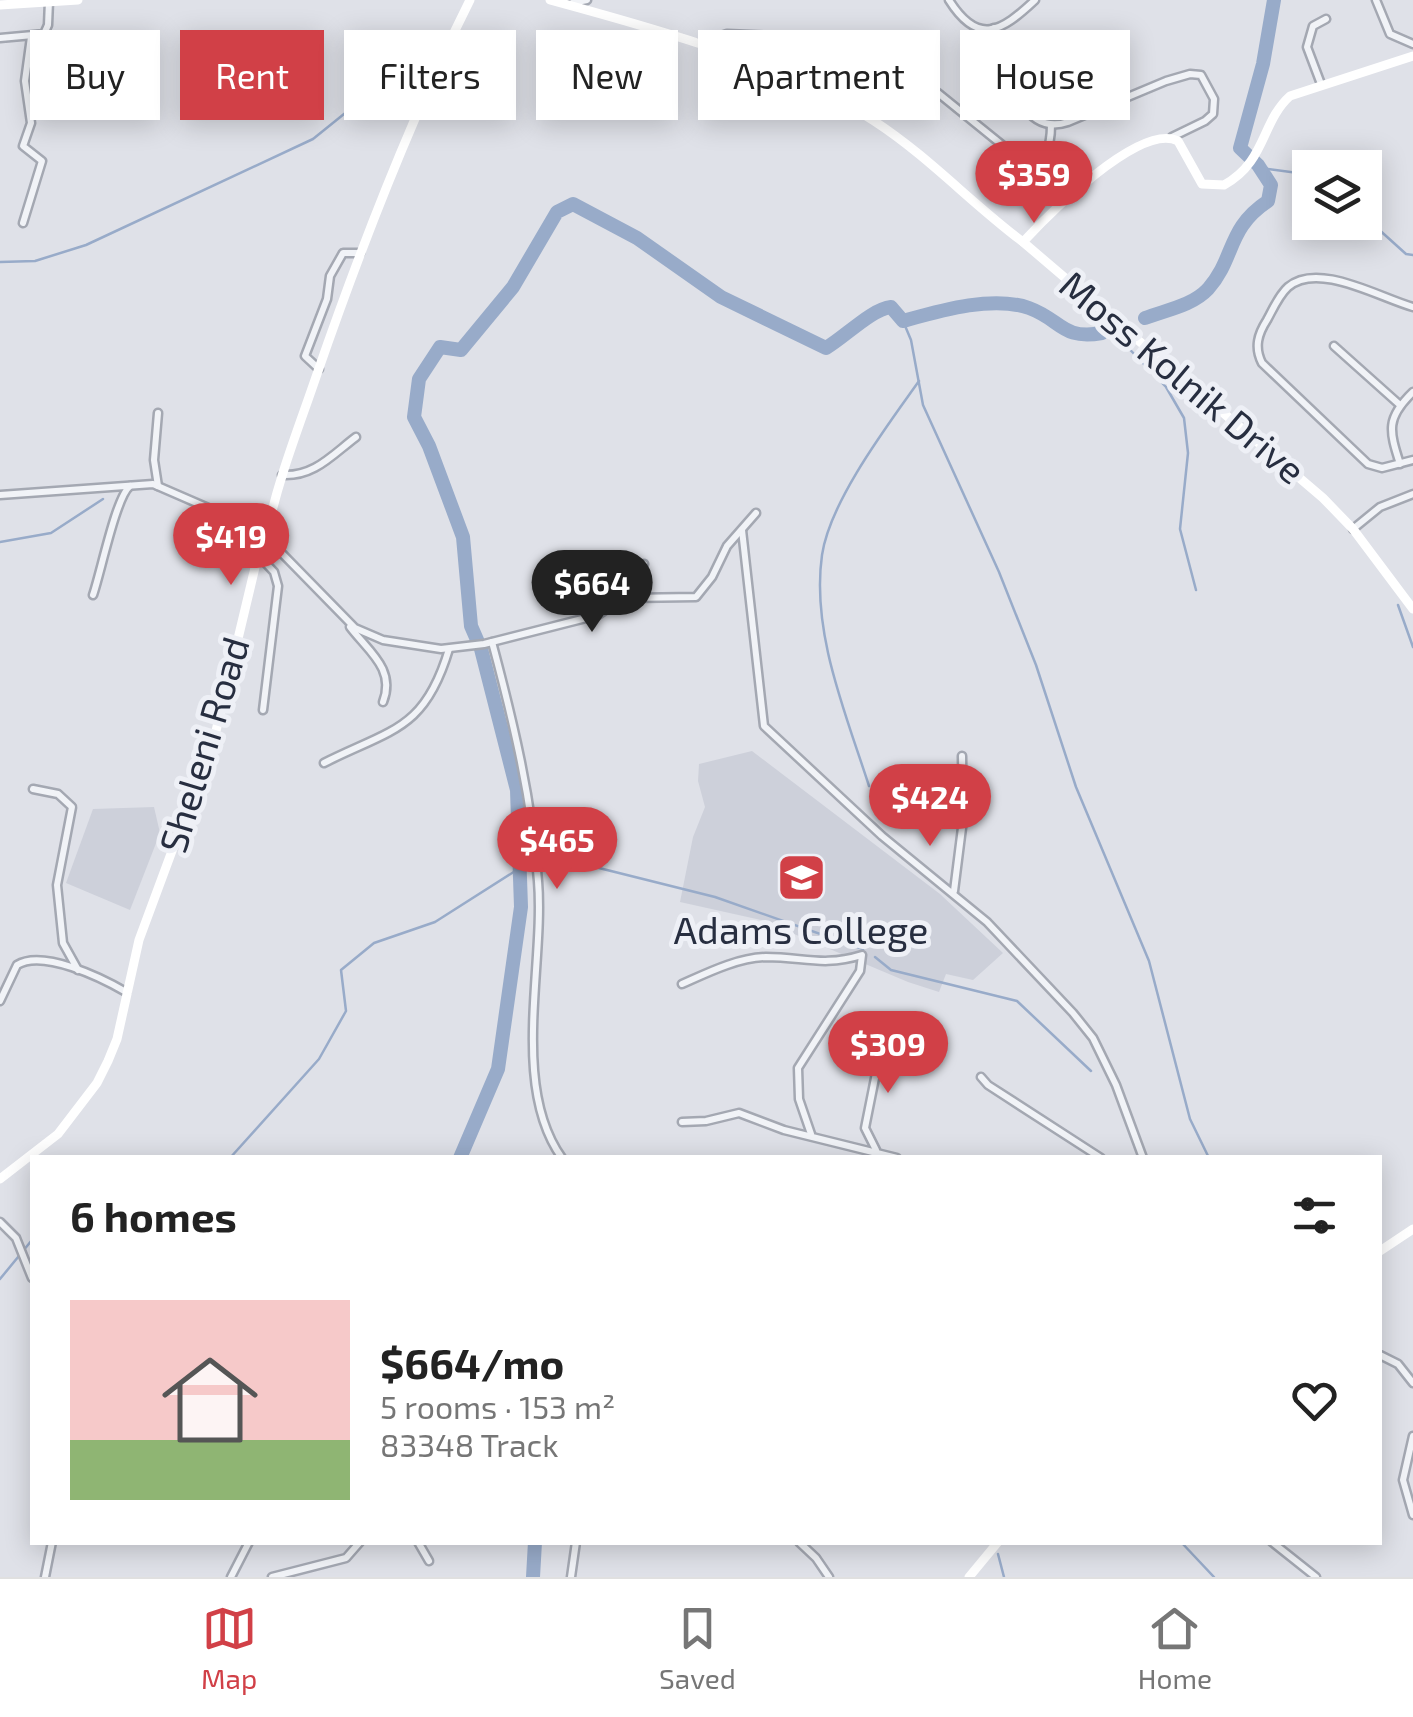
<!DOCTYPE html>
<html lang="en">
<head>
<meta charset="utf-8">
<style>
  :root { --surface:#fff; --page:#f2f2f2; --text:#222; --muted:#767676; --line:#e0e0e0; --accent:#d14047 }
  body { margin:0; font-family:"Exo 2",sans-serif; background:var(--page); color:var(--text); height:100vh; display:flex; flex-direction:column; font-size:38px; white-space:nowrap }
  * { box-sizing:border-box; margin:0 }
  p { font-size:32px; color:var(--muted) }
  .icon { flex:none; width:55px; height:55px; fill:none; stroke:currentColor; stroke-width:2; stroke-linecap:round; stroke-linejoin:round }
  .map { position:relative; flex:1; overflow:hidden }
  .sheet { position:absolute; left:30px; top:1155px; width:1352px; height:390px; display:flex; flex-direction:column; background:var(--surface); border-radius:0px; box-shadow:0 5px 25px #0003 }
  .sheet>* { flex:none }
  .top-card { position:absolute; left:30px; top:30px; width:1355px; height:90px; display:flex; gap:20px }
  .fabs { position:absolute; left:1292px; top:150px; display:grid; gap:20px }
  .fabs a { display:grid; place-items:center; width:90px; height:90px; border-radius:0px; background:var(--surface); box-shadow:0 5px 25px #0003; font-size:50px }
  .price { position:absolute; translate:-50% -85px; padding:0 22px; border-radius:35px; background:var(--accent); color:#fff; font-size:32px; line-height:65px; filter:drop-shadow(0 2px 5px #0008) }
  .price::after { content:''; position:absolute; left:50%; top:60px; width:30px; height:22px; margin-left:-15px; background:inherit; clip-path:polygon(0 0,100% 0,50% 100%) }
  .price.on { background:#222; color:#fff }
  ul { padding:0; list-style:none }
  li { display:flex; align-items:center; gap:30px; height:250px; padding:0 40px }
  li span { display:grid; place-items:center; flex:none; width:280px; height:200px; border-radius:0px; color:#555 }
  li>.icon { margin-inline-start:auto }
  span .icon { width:120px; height:120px; fill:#fffc; stroke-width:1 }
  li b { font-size:42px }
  h2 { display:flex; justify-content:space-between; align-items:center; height:120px; padding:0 40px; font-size:42px }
  .tag { padding:0 35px; border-radius:0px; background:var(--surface); box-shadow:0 5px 25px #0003; font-size:35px; line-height:90px }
  .tag.on { background:var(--accent); color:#fff }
  .dock { display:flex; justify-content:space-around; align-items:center; height:140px; border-top:2px solid var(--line); background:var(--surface); font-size:28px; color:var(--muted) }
  .dock a { display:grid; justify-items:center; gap:5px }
  .dock .on { color:var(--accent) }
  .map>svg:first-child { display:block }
  .built { fill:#cdd0da }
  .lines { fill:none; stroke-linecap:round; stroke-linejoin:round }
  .stream { stroke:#98abc9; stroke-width:2.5 }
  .river { stroke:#98abc9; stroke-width:14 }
  .street-casing { stroke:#a4a8b2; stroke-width:11 }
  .street { stroke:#f1f3f7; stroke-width:6 }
  .secondary { stroke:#fff; stroke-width:9 }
  .labels { text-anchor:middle; stroke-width:10; stroke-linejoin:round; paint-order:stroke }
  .street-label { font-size:38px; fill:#272e40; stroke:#eef0f6 }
  .poi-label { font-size:38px; fill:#272e40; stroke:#eef0f6 }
</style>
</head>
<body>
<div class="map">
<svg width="1413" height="1577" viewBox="0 0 1413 1577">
  <rect width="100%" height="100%" fill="#dfe1e8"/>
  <!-- built -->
  <g class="built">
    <polygon points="752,751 940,894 1003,953 973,980 946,974 939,992 908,982 761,920 680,902 693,837 705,807 698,781 699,764"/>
    <polygon points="154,807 160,833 130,910 66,883 93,809"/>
  </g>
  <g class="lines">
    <!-- stream -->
    <g class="stream">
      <polyline points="1260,168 1298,173 1310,180"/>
      <polyline points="1365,217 1406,254 1413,255"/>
      <polyline points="0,262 35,261 86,245 313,139 375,89"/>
      <polyline points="903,321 911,340 923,405 999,572 1036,665 1076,787 1149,961 1190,1119 1209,1158"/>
      <polyline points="1111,330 1166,387 1184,418 1188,453 1180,529 1196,590"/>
      <polyline points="0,542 51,533 103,499"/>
      <polyline points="1398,605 1413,647"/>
      <path d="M869 786C846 714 811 632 822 555 830 501 887 426 919 381"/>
      <polyline points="519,848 531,852"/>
      <polyline points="539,853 715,897 863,949"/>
      <polyline points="875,957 891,970 1017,1001 1091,1071"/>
      <polyline points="461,1155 468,1158"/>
      <polyline points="230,1158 319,1059 346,1011 341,970 374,943 435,922 520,868"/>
      <polyline points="0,1279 32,1240"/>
      <polyline points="1181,1542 1214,1577"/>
      <polyline points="998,1554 1004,1577"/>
    </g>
    <!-- river -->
    <g class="river">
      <path d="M1145 318C1166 310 1192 306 1208 289 1236 257 1226 229 1268 201L1271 185 1258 165 1240 148 1263 64 1274 0"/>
      <path d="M460 1158 498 1069 521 907 517 790 481 649 471 626 463 537 429 446 414 417 419 379 440 347 461 350 513 287 557 212 573 204 637 238 721 297 826 348C846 336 872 309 891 307L903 321C939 311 992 295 1029 308 1062 320 1061 340 1102 333"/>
      <polyline points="533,1577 535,1542"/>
    </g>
    <defs>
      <g id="street">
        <path d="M949 0C978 46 1001 32 1035 0"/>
        <polyline points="1376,0 1390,34 1413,44"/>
        <polyline points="572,3 587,0"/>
        <path d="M994 28C1006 62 1017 139 1068 122L1166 81 1190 74 1201 75 1214 99 1213 114 1205 121 1172 137"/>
        <polyline points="0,38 44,34 48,25 49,1"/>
        <path d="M701 43 727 34 848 39 884 57 938 93 1028 166C1048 163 1051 142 1051 125"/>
        <polyline points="1008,68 1059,50"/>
        <polyline points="1321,84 1307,47 1313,26 1326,19"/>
        <polyline points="23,223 42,161 23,146 31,123 25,81 31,37"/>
        <path d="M1413 307C1380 298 1318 261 1288 287 1279 295 1273 309 1267 320 1258 334 1254 347 1262 363L1368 464 1382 468 1413 460"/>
        <polyline points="1334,346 1400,405"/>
        <polyline points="319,369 305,356 327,299 330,276 343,253 360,253"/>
        <polyline points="158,413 154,460 158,486"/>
        <path d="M1400 464C1389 430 1386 418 1413 392"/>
        <path d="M282 475C314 477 332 455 356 437"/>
        <polyline points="0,495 153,484 266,533"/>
        <polyline points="1353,529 1380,507 1413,494"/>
        <polyline points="742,530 764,726 882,836 987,922 1073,1013 1093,1038 1116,1085 1143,1158"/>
        <polyline points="264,535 355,628 383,640 441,649 484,644 598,615 635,590 644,564"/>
        <polyline points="258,555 274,572 278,586 263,710"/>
        <path d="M93 595C101 572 116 497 130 486"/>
        <polyline points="627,598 696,597 712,577 727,546 756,513"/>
        <path d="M350 627C368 651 396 669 383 702"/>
        <path d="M492 642C513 720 532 800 538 881 545 964 510 1086 562 1158"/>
        <path d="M324 763C392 729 425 730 449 649"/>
        <polyline points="33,789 58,794 72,807 57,885 63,943 78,970"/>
        <polyline points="954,891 963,820 962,756"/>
        <path d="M682 984C709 972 737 958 766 957 804 957 823 967 862 955L860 971 798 1068 799 1099 811 1134"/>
        <path d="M0 1001 17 965C43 949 102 978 126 992"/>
        <polyline points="981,1077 988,1085 1101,1158"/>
        <polyline points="682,1122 706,1121 739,1113 784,1130 897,1158"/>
        <polyline points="876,1150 865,1128 882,1043"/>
        <polyline points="0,1222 16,1238 32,1278"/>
        <polyline points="1380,1355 1398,1364 1413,1383"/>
        <polyline points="1413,1436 1403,1480 1413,1515"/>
        <polyline points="418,1542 429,1561"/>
        <polyline points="799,1542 816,1558 829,1577"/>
        <polyline points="1272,1542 1316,1577"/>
        <polyline points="45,1577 52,1542"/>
        <polyline points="231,1577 249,1542"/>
        <polyline points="272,1577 346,1558 360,1542"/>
        <polyline points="571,1577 576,1542"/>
      </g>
    </defs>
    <!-- street casing -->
    <use href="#street" class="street-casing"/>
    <!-- street -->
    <use href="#street" class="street"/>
    <!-- secondary -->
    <g class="secondary">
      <path d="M550 0C653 28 785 64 874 121 928 156 972 204 1023 242L1323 498 1353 529 1413 609"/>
      <polyline points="0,5 78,0"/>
      <path d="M1023 242C1048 215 1140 122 1178 141L1202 184 1224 185C1266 162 1261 122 1290 96L1413 56"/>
      <path d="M0 1179 58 1134 97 1083 108 1061 117 1039 139 940 215 735 263 534 267 533C278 479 299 427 317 374 361 247 410 120 470 0"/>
      <polyline points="1380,1251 1413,1229"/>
      <polyline points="969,1577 998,1542"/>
    </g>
  </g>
  <!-- icons -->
  <defs>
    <symbol id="school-square" viewBox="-11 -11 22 22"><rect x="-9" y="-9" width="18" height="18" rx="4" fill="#d14047" stroke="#eef0f6"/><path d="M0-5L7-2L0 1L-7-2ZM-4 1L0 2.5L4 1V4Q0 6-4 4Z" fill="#fff"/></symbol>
  </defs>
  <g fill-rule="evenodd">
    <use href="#school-square" x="774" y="850" width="55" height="55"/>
  </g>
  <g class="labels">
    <!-- street labels -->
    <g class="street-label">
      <text transform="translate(1182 378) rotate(40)" y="13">Moss Kolnik Drive</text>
      <text transform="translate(205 745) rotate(-73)" y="13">Sheleni Road</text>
    </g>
    <!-- poi labels -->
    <g class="poi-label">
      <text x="801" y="944">Adams College</text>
    </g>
  </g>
</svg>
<div class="fabs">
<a><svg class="icon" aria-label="layers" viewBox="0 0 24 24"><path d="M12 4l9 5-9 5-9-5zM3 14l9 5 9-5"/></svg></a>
</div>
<b class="price" style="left:1034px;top:226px">$359</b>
<b class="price" style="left:231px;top:588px">$419</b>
<b class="price on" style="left:592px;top:635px">$664</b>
<b class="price" style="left:930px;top:849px">$424</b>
<b class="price" style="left:557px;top:892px">$465</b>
<b class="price" style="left:888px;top:1096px">$309</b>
<div class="top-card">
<a class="tag">Buy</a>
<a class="tag on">Rent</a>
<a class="tag">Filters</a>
<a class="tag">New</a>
<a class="tag">Apartment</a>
<a class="tag">House</a>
</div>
<section class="sheet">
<h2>6 homes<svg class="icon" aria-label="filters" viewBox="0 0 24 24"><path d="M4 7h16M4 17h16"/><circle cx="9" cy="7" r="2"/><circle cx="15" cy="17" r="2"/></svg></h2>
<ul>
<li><span style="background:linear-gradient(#f6c9c9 70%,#8fb573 0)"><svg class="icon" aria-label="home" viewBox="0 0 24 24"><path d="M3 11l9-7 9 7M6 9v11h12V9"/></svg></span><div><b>$664/mo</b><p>5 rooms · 153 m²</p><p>83348 Track</p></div><svg class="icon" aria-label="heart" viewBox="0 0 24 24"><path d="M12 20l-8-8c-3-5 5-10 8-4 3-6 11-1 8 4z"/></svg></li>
</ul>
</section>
</div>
<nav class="dock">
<a class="on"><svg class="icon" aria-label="map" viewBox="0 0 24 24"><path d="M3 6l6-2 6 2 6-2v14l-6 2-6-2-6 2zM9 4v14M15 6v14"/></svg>Map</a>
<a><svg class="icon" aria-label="saved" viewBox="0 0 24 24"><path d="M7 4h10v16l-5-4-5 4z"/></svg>Saved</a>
<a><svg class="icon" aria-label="home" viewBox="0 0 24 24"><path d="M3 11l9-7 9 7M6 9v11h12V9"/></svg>Home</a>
</nav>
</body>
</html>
